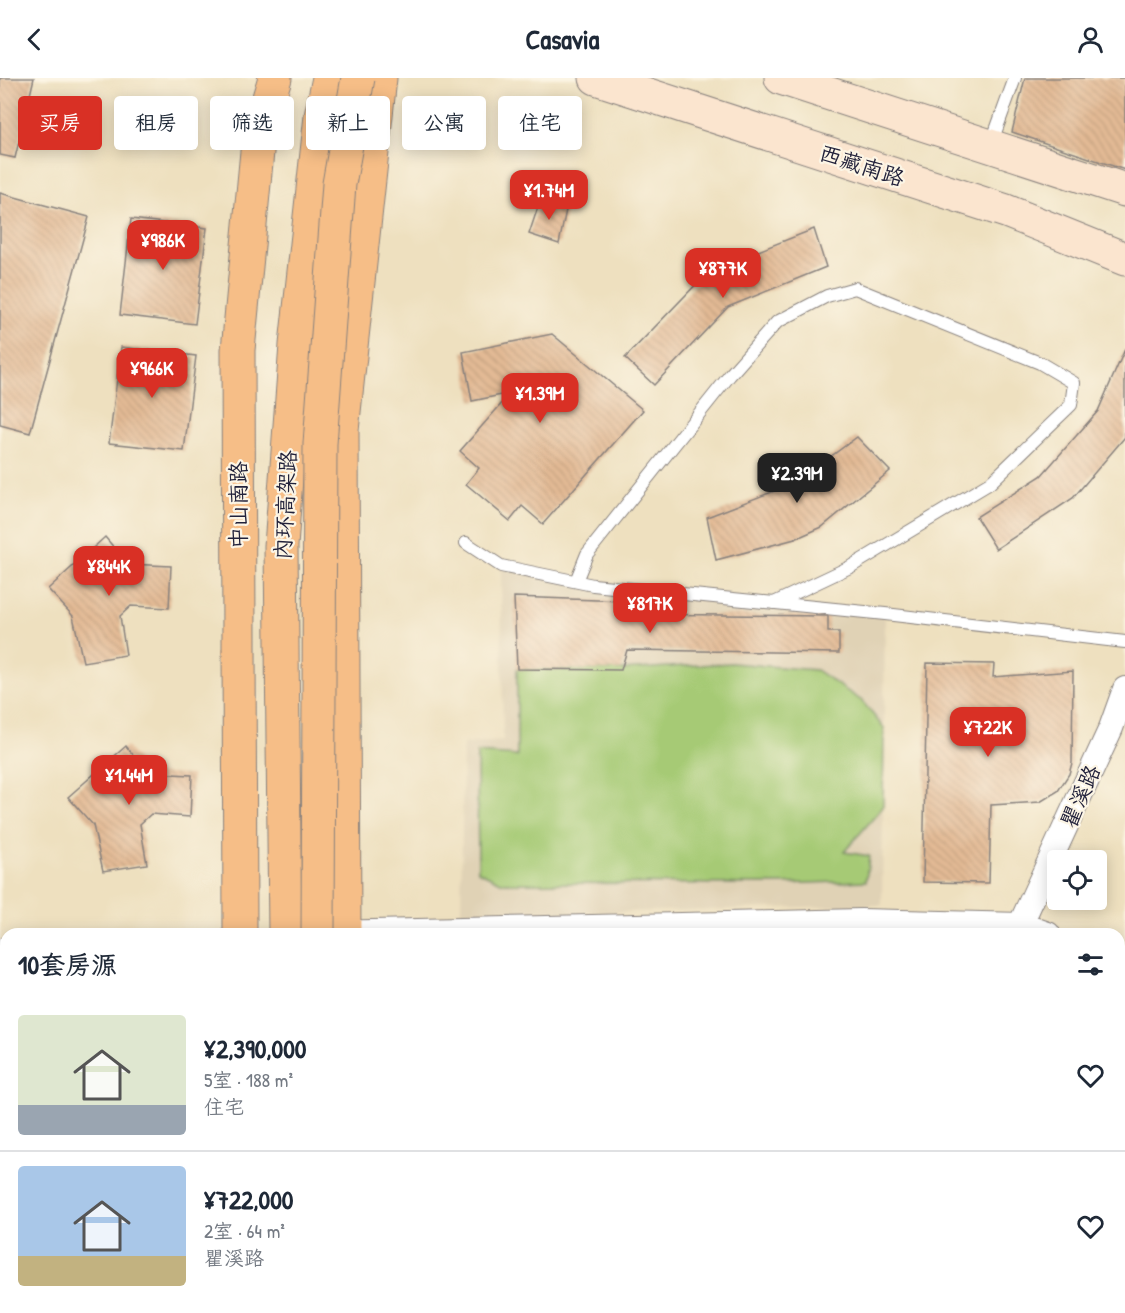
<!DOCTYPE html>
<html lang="zh">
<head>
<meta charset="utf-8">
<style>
  :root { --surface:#fff; --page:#f6f6f7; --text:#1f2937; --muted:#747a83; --line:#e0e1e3; --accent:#d93025 }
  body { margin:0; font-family:"Patrick Hand","LXGW WenKai TC",sans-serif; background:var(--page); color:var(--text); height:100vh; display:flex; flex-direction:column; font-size:22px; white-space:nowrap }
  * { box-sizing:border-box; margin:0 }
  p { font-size:20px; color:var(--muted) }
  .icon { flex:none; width:33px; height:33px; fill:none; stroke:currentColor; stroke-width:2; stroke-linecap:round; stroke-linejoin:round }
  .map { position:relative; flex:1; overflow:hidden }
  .panel { position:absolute; left:0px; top:850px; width:1125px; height:386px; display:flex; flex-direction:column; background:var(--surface); border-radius:18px 18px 0 0; box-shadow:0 3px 15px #0003 }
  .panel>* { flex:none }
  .top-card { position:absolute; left:18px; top:18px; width:600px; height:54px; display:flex; gap:12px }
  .tools { position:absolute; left:1047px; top:772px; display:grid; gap:12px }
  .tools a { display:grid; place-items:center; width:60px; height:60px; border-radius:6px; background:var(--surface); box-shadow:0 3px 15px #0003; font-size:30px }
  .price { position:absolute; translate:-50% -51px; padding:0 14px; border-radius:12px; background:var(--accent); color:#fff; font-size:20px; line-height:39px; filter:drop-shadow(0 2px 3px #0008) }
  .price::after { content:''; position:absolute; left:50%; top:36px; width:18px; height:14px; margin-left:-9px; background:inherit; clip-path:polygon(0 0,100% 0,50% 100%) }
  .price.current { background:#222; color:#fff }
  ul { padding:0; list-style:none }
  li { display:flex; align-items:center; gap:18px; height:150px; padding:0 18px }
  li+li { border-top:2px solid var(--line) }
  li span { display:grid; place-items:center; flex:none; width:168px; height:120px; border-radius:6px; color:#555 }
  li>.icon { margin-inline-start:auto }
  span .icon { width:72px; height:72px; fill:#fffc; stroke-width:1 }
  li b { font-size:26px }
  h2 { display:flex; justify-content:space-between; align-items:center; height:72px; padding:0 18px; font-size:26px }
  .pill { padding:0 21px; border-radius:6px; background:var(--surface); box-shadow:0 3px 15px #0003; font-size:21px; line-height:54px }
  .pill.current { background:var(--accent); color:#fff }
  header { display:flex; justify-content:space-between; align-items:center; height:78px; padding:0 18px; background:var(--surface); font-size:27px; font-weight:700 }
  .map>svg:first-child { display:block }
  .built { fill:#e0d2b5 }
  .grass { fill:url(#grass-tufts); stroke:#647658; stroke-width:1.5 }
  .pitch { fill:#a6ca74; stroke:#647658; stroke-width:1.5 }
  .building { fill:url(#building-back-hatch) }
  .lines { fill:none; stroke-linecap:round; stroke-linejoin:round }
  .service-casing { stroke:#88817d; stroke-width:14 }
  .minor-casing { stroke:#88817d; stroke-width:26 }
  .secondary-casing { stroke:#88817d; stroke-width:35 }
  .primary-casing { stroke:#88817d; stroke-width:35 }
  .trunk-casing { stroke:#88817d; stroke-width:35 }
  .service { stroke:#fff; stroke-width:12 }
  .minor { stroke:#fff; stroke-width:24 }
  .secondary { stroke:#fbe5cf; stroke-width:33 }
  .primary { stroke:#f6be87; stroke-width:33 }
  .trunk { stroke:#f6be87; stroke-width:33 }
  .trunk-bridge-casing { stroke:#88817d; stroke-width:35; stroke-linecap:butt }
  .trunk-bridge { stroke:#f6be87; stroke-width:33 }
  .labels { text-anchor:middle; stroke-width:4.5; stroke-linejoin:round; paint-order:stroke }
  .street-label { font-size:22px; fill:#22223b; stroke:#fcf5e5 }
</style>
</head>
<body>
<header><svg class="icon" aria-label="back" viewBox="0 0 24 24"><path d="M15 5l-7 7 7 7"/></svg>Casavia<svg class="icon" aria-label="person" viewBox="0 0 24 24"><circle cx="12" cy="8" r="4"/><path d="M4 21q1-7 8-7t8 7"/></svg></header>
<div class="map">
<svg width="1125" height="1235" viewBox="0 0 1125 1235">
  <defs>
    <pattern id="grass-tufts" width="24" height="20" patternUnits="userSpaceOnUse" patternTransform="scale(1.5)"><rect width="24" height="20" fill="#a6ca74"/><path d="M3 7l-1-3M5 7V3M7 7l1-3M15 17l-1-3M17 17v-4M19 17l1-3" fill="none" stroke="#8fad65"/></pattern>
    <pattern id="building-back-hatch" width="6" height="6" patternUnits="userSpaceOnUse" patternTransform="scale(1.5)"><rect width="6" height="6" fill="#e3ba94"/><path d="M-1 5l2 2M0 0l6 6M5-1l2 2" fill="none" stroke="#c2a080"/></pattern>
  </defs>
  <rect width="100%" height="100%" fill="#fcf5e5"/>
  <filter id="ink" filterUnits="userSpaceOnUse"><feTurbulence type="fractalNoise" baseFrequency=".0167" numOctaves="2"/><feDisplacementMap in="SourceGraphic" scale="12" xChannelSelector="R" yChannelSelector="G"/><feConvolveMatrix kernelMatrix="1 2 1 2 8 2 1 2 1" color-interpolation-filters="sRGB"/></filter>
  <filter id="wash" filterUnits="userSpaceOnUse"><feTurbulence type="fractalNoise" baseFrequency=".008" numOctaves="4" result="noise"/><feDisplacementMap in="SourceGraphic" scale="24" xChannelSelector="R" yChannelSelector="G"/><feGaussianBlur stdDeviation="1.35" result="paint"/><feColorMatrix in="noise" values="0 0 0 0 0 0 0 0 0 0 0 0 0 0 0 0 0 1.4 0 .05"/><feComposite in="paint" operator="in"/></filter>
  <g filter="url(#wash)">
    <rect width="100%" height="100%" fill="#eee0bf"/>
    <!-- built -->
    <g class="built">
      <polygon points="501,488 774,525 885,536 882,827 461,838 463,666 503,663"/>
      <polygon points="0,890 6,890 6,1230 213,1230 213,1235 0,1235"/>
    </g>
    <!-- grass -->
    <polygon class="grass" points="1119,1130 1125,1133 1125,1235 960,1235 960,1230 1119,1230"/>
    <!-- pitch -->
    <polygon class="pitch" points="731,585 816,592 862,623 884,650 883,729 844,774 869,778 866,803 781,806 503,805 478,793 477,675 517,678 517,591 621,592"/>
    <g id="blocks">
      <!-- building -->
      <g class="building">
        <polygon points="0,0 34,0 15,80 0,77"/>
        <polygon points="1025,0 1125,0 1125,92 1012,54"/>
        <polygon points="0,115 89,139 30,355 0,347"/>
        <polygon points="541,120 567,127 559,166 529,156"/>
        <polygon points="131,141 207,150 195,246 120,237"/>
        <polygon points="814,151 826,189 728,229 654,307 625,280 710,192"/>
        <polygon points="552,256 643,332 543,446 522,428 510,443 466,406 479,390 460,373 511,315 472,323 463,274"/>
        <polygon points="121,269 196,278 184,373 109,365"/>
        <polygon points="1125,271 1125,359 1073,420 996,471 976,439 1041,398 1098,333"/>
        <polygon points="857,359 890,393 822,449 795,461 716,482 707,439 795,405"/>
        <polygon points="105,459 128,486 171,488 169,530 131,528 120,538 126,577 83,584 73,538 48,511"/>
        <polygon points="514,519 624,523 628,536 828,538 828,554 839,554 839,575 627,572 621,592 517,591"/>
        <polygon points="927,585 994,586 993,599 1073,593 1072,685 1069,696 1058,713 1040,724 991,727 989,805 923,804"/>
        <polygon points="126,668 148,695 192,697 190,739 151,736 140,746 147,786 103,793 93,747 68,719"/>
        <polygon points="0,924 6,924 6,1125 0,1126"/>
        <polygon points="6,1177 6,1230 160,1230 160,1235 0,1235 0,1178"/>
        <polygon points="367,1230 402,1230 402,1235 366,1235"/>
        <rect x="438" y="1230" width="36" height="5"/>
        <polygon points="525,1230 561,1230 562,1235 526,1235"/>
        <rect x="615" y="1230" width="36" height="5"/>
        <rect x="703" y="1230" width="36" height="5"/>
      </g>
    </g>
  </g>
  <g filter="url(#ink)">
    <use href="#blocks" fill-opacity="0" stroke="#88817d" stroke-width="1.5"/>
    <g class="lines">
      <defs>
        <g id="service">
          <polyline points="991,66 1015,0"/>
          <polyline points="466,465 501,488 593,507 885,536 1125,564"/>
          <polyline points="576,503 587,476 730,297 777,244 827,218 855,210 1040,285 1074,305 1071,327 990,405 850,489 774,525"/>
          <polyline points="422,1230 422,1235"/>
          <polyline points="503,1230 503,1235"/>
          <polyline points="586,1235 586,1230"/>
          <polyline points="675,1235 675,1230"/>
        </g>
        <g id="minor">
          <polyline points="329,855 861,843 1022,847 1048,856"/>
          <polyline points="1016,856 1111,650 1125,611"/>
          <polyline points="0,873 6,873"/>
          <polyline points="1119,895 1125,899"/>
          <polyline points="804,1235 805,1230"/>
        </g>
        <g id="secondary">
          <polyline points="596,0 1006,133 1125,181"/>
          <polyline points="781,0 1125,112"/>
        </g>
        <g id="primary">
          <polyline points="240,856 238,272 259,53 275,0"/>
          <polyline points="344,856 342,352 380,0"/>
          <polyline points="238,1235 239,1230"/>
          <polyline points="352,1235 352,1230"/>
        </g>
        <g id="trunk">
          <polyline points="285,856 281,468 296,267 321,38 329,0"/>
          <polyline points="288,1230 288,1235"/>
          <polyline points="314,1230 314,1235"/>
        </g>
      </defs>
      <!-- service casing -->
      <use href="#service" class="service-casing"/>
      <!-- minor casing -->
      <use href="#minor" class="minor-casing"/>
      <!-- secondary casing -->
      <use href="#secondary" class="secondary-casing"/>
      <!-- primary casing -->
      <use href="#primary" class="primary-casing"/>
      <!-- trunk casing -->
      <use href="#trunk" class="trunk-casing"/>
      <!-- service -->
      <use href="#service" class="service"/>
      <!-- minor -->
      <use href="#minor" class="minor"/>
      <!-- secondary -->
      <use href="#secondary" class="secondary"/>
      <!-- primary -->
      <use href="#primary" class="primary"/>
      <!-- trunk -->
      <use href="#trunk" class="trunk"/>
      <defs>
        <polyline id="trunk-bridge" points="318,856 320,366 339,106 358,0"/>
      </defs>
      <!-- trunk-bridge casing -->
      <use href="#trunk-bridge" class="trunk-bridge-casing"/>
      <!-- trunk-bridge -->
      <use href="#trunk-bridge" class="trunk-bridge"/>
    </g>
  </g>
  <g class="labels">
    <!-- street labels -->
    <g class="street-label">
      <text transform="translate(862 87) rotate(18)" y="8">西藏南路</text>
      <text transform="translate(238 427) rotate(-90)" y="8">中山南路</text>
      <text transform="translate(285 427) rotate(-87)" y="8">内环高架路</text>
      <text transform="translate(1080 718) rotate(-66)" y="8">瞿溪路</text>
    </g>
  </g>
</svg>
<div class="tools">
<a><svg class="icon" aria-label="locate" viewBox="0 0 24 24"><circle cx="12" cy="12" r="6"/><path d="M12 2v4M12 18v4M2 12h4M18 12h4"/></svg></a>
</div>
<b class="price" style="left:549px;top:143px">¥1.74M</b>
<b class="price" style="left:163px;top:193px">¥986K</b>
<b class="price" style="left:723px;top:221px">¥877K</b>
<b class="price" style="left:152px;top:321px">¥966K</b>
<b class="price" style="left:540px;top:346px">¥1.39M</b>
<b class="price current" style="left:797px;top:426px">¥2.39M</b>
<b class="price" style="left:109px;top:519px">¥844K</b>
<b class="price" style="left:650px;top:556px">¥817K</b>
<b class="price" style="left:988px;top:680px">¥722K</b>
<b class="price" style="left:129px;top:728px">¥1.44M</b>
<div class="top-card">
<a class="pill current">买房</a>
<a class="pill">租房</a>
<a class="pill">筛选</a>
<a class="pill">新上</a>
<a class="pill">公寓</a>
<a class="pill">住宅</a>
</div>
<section class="panel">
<h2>10套房源<svg class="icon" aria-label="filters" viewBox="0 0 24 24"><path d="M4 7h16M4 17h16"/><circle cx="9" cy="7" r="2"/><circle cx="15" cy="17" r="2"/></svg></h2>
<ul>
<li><span style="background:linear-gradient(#dfe7d0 75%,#9aa5b1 0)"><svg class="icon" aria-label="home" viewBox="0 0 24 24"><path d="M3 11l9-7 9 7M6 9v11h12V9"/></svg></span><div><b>¥2,390,000</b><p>5室 · 188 m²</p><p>住宅</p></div><svg class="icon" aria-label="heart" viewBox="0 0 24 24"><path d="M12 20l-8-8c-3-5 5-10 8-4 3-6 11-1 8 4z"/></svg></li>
<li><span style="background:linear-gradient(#a9c7e8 75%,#c2b280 0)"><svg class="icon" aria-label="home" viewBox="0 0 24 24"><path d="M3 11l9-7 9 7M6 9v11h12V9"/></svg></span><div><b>¥722,000</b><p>2室 · 64 m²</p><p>瞿溪路</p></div><svg class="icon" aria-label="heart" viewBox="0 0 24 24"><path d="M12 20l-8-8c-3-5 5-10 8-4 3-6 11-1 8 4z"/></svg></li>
</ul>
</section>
</div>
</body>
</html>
